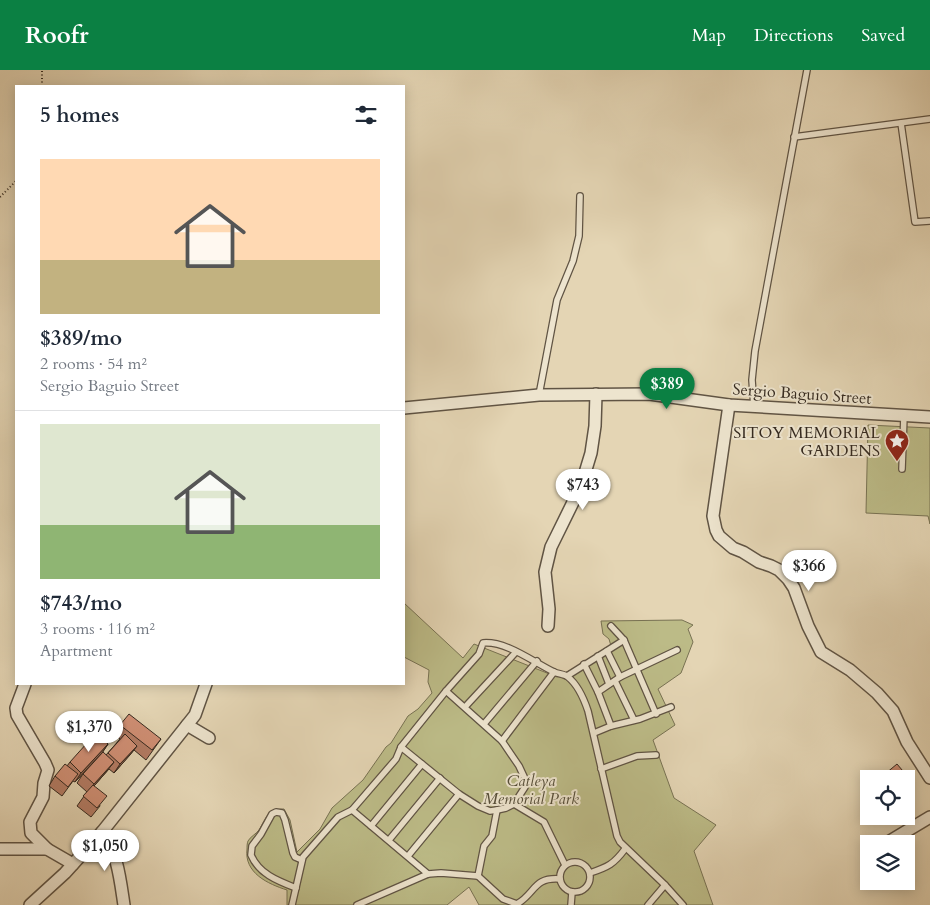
<!DOCTYPE html>
<html lang="en">
<head>
<meta charset="utf-8">
<style>
  :root { --surface:#fff; --page:#f2f2f3; --text:#1f2937; --muted:#747a83; --line:#e0e1e3; --accent:#0b8043 }
  body { margin:0; font-family:Cardo,serif; background:var(--page); color:var(--text); height:100vh; display:flex; flex-direction:column; font-size:19px; white-space:nowrap }
  * { box-sizing:border-box; margin:0 }
  p { font-size:16px; color:var(--muted) }
  .icon { flex:none; width:28px; height:28px; fill:none; stroke:currentColor; stroke-width:2; stroke-linecap:round; stroke-linejoin:round }
  .map { position:relative; flex:1; overflow:hidden }
  .details { position:absolute; left:15px; top:15px; width:390px; height:600px; display:flex; flex-direction:column; background:var(--surface); border-radius:0px; box-shadow:0 2px 12px #0003 }
  .details>* { flex:none }
  .fabs { position:absolute; left:860px; top:700px; display:grid; gap:10px }
  .fabs a { display:grid; place-items:center; width:55px; height:55px; border-radius:0px; background:var(--surface); box-shadow:0 2px 12px #0003; font-size:25px }
  .price { position:absolute; translate:-50% -42px; padding:0 11px; border-radius:18px; background:#fff; color:#222; font-size:16px; line-height:32px; filter:drop-shadow(0 1px 2px #0008) }
  .price::after { content:''; position:absolute; left:50%; top:30px; width:15px; height:11px; margin-left:-8px; background:inherit; clip-path:polygon(0 0,100% 0,50% 100%) }
  .price.active { background:var(--accent); color:#fff }
  ul { padding:0; list-style:none }
  li { display:grid; align-content:center; gap:10px; height:265px; padding:0 25px }
  li+li { border-top:1px solid var(--line) }
  li span { display:grid; place-items:center; height:155px; border-radius:0px; color:#555 }
  li>.icon { margin-inline-start:auto }
  span .icon { width:90px; height:90px; fill:#fffc; stroke-width:1 }
  li b { font-size:21px }
  h2 { display:flex; justify-content:space-between; align-items:center; height:60px; padding:0 25px; font-size:21px }
  header { display:flex; align-items:center; gap:30px; box-sizing:border-box; height:70px; padding:0 25px; background:var(--accent); color:#fff }
  header strong { font-size:24px }
  nav { display:flex; gap:28px; margin-inline-start:auto; font-size:18px }
  .map>svg:first-child { display:block }
  .green { fill:#bcbb87; stroke:#787253 }
  .lines { fill:none; stroke-linecap:round; stroke-linejoin:round }
  .lane-casing { stroke:#605444; stroke-width:8 }
  .street-casing { stroke:#605444; stroke-width:14 }
  .path { stroke:#34291f; stroke-width:2; stroke-dasharray:1 2.5; stroke-linecap:butt }
  .lane { stroke:#ede4ce; stroke-width:5.5 }
  .street { stroke:#ede4ce; stroke-width:11 }
  .wall { fill:#b47c65; stroke:#34291f }
  .shaded-wall { fill:#926553; stroke:#34291f }
  .building { fill:#d19076; stroke:#34291f }
  .labels { text-anchor:middle; stroke-width:4; stroke-linejoin:round; paint-order:stroke }
  .street-label { font-size:16px; fill:#34291f; stroke:#ede4ce }
  .poi-label { font-size:16px; fill:#34291f; stroke:#ede4ce; text-anchor:end }
  .park-label { font-size:16px; font-style:italic; fill:#564e39; stroke:#ede4ce }
</style>
</head>
<body>
<header>
<strong>Roofr</strong>
<nav><a>Map</a><a>Directions</a><a>Saved</a></nav>
</header>
<div class="map">
<svg width="930" height="835" viewBox="0 0 930 835">
  <rect width="100%" height="100%" fill="#e4d5b4"/>
  <filter id="stains"><feTurbulence type="fractalNoise" baseFrequency=".004" numOctaves="4"/><feColorMatrix values="0 0 0 0 .2 0 0 0 0 .09 0 0 0 0 .02 0 0 0 .5 -.17"/></filter>
  <radialGradient id="worn" r=".72"><stop offset=".6" stop-color="#630" stop-opacity="0"/><stop offset="1" stop-color="#630" stop-opacity=".3"/></radialGradient>
  <!-- green -->
  <g class="green">
    <polygon points="868,355 930,358 930,454 928,446 866,443"/>
    <path d="M404 533 463 588 474 574 557 607 607 581 611 576 609 569 603 564 601 551 682 550 693 555 688 559 693 572 681 603 658 619 675 655 653 670 674 728 716 755 694 781 713 835H479L469 817 447 835H287V820C268 814 244 803 247 779 247 777 247 773 248 771 250 767 256 764 259 760 267 747 267 739 284 739L290 750 297 782 320 759 332 738 363 710 386 677 391 673 408 646 418 639 432 623 428 612 429 600 404 587Z"/>
  </g>
  <g class="lines">
    <defs>
      <g id="lane">
        <polyline points="901,53 915,152 930,151"/>
        <polyline points="794,67 930,49"/>
        <polyline points="539,325 557,230 573,191 579,166 580,126"/>
        <polyline points="754,337 752,310 755,281 807,0"/>
        <polyline points="902,399 904,346"/>
        <polyline points="611,556 624,570 656,644"/>
        <polyline points="607,581 620,607"/>
        <polyline points="598,586 609,614"/>
        <polyline points="584,594 598,622 611,656"/>
        <polyline points="567,606 624,570"/>
        <polyline points="615,611 634,650"/>
        <polyline points="598,622 620,607 677,580"/>
        <polyline points="465,637 516,582"/>
        <polyline points="484,654 537,591"/>
        <polyline points="594,663 611,656 640,649 671,637"/>
        <polyline points="502,671 554,602"/>
        <polyline points="401,677 459,724 478,736 490,741 497,740 506,738 514,734 525,717 526,711 519,696 502,671 446,621"/>
        <polyline points="601,699 637,686 656,685"/>
        <polyline points="514,734 544,752 565,795"/>
        <polyline points="352,740 428,804"/>
        <polyline points="371,756 422,694"/>
        <polyline points="389,770 440,708"/>
        <polyline points="408,786 459,724"/>
        <circle cx="575" cy="807" r="15"/>
        <path d="M590 803C608 797 614 794 625 779"/>
        <polyline points="478,806 484,776 492,766 497,740"/>
        <path d="M296 818C278 811 259 804 251 785L252 776 261 764 272 744 276 742 282 743 285 750 293 783 295 787 302 790"/>
        <path d="M292 835 303 787 338 747 352 740 396 689 401 677 446 621 479 584 483 573C507 571 533 592 554 602 558 604 565 604 568 607 578 615 584 629 588 641L617 766 620 772 665 815 683 835"/>
        <path d="M357 835 428 804 441 803 478 806 503 829 517 834C536 823 533 807 560 809"/>
        <polyline points="571,835 572,822"/>
        <polyline points="648,835 665,815"/>
      </g>
      <g id="street">
        <polyline points="729,335 713,446 716,460 719,466 733,478 743,482 759,492 771,496 779,500 788,509 794,518 808,556 821,582 850,600 877,623 893,641 907,672 930,708"/>
        <polyline points="404,338 539,325 649,324 729,335 930,347"/>
        <polyline points="548,556 549,539 545,502 551,477 581,416 591,383 595,356 596,324"/>
        <polyline points="25,614 16,638 17,645 45,693 48,700 44,713 43,727 30,752 31,763 47,779"/>
        <polyline points="187,655 209,668"/>
        <path d="M102 762C118 784 120 809 124 835"/>
        <polyline points="885,774 930,747"/>
        <polyline points="0,779 47,779 73,794"/>
        <polyline points="868,784 869,783"/>
        <polyline points="30,835 65,803 102,762 195,645 206,614"/>
      </g>
    </defs>
    <!-- lane casing -->
    <use href="#lane" class="lane-casing"/>
    <!-- street casing -->
    <use href="#street" class="street-casing"/>
    <!-- path -->
    <g class="path">
      <polyline points="42,16 42,0"/>
      <polyline points="0,127 16,111"/>
    </g>
    <!-- lane -->
    <use href="#lane" class="lane"/>
    <!-- street -->
    <use href="#street" class="street"/>
  </g>
  <!-- wall -->
  <g class="wall">
    <polygon points="120,655 161,669 146,690 134,680 114,703 109,699 94,716 100,736 91,747 77,736 87,722 77,713 83,704 106,685 120,669 114,664"/>
    <polygon points="108,674 102,683 75,712 73,711 62,726 49,716 55,706 67,696 70,692"/>
    <polygon points="885,704 908,707 906,709 882,709"/>
  </g>
  <!-- shaded-wall -->
  <g class="shaded-wall">
    <polygon points="108,674 102,683 75,712 81,703"/>
    <polygon points="137,676 130,685 114,703 120,694"/>
    <polygon points="114,692 107,701 88,723 94,714"/>
  </g>
  <!-- building -->
  <g class="building">
    <polygon points="129,644 161,669 152,680 120,655"/>
    <polygon points="96,663 108,674 81,703 70,692"/>
    <polygon points="125,664 137,676 120,694 108,683"/>
    <polygon points="103,682 114,692 94,714 83,704"/>
    <polygon points="65,694 78,704 68,717 55,706"/>
    <polygon points="897,694 908,707 906,709 889,709 885,704"/>
    <polygon points="93,715 107,726 97,738 83,726"/>
  </g>
  <!-- icons -->
  <defs>
    <symbol id="sight-pin" viewBox="-11 -11 22 30"><path d="M0 17L-7.5 6A9.5 9.5 0 1 1 7.5 6Z" fill="#8f2418" stroke="#ede4ce"/><path d="M0-6L1.8-2.2L6-1.7L2.9 1.2L3.7 5.4L0 3.3L-3.7 5.4L-2.9 1.2L-6-1.7L-1.8-2.2Z" fill="#fff"/></symbol>
  </defs>
  <g fill-rule="evenodd">
    <use href="#sight-pin" x="883" y="357" width="28" height="38"/>
  </g>
  <g class="labels">
    <!-- street labels -->
    <g class="street-label">
      <text transform="translate(802 323) rotate(4)" y="6">Sergio Baguio Street</text>
    </g>
    <!-- poi labels -->
    <g class="poi-label">
      <text x="880" y="368">SITOY MEMORIAL<tspan x="880" dy="18">GARDENS</tspan></text>
    </g>
    <!-- park labels -->
    <g class="park-label">
      <text x="531" y="716">Catleya<tspan x="531" dy="18">Memorial Park</tspan></text>
    </g>
  </g>
  <rect width="100%" height="100%" filter="url(#stains)"/>
  <rect width="100%" height="100%" fill="url(#worn)"/>
</svg>
<div class="fabs">
<a><svg class="icon" aria-label="locate" viewBox="0 0 24 24"><circle cx="12" cy="12" r="6"/><path d="M12 2v4M12 18v4M2 12h4M18 12h4"/></svg></a>
<a><svg class="icon" aria-label="layers" viewBox="0 0 24 24"><path d="M12 4l9 5-9 5-9-5zM3 14l9 5 9-5"/></svg></a>
</div>
<b class="price active" style="left:667px;top:340px">$389</b>
<b class="price" style="left:583px;top:441px">$743</b>
<b class="price" style="left:809px;top:522px">$366</b>
<b class="price" style="left:89px;top:683px">$1,370</b>
<b class="price" style="left:105px;top:802px">$1,050</b>
<section class="details">
<h2>5 homes<svg class="icon" aria-label="filters" viewBox="0 0 24 24"><path d="M4 7h16M4 17h16"/><circle cx="9" cy="7" r="2"/><circle cx="15" cy="17" r="2"/></svg></h2>
<ul>
<li><span style="background:linear-gradient(#ffd9b3 65%,#c2b280 0)"><svg class="icon" aria-label="home" viewBox="0 0 24 24"><path d="M3 11l9-7 9 7M6 9v11h12V9"/></svg></span><div><b>$389/mo</b><p>2 rooms · 54 m²</p><p>Sergio Baguio Street</p></div></li>
<li><span style="background:linear-gradient(#dfe7d0 65%,#8fb573 0)"><svg class="icon" aria-label="home" viewBox="0 0 24 24"><path d="M3 11l9-7 9 7M6 9v11h12V9"/></svg></span><div><b>$743/mo</b><p>3 rooms · 116 m²</p><p>Apartment</p></div></li>
</ul>
</section>
</div>
</body>
</html>
